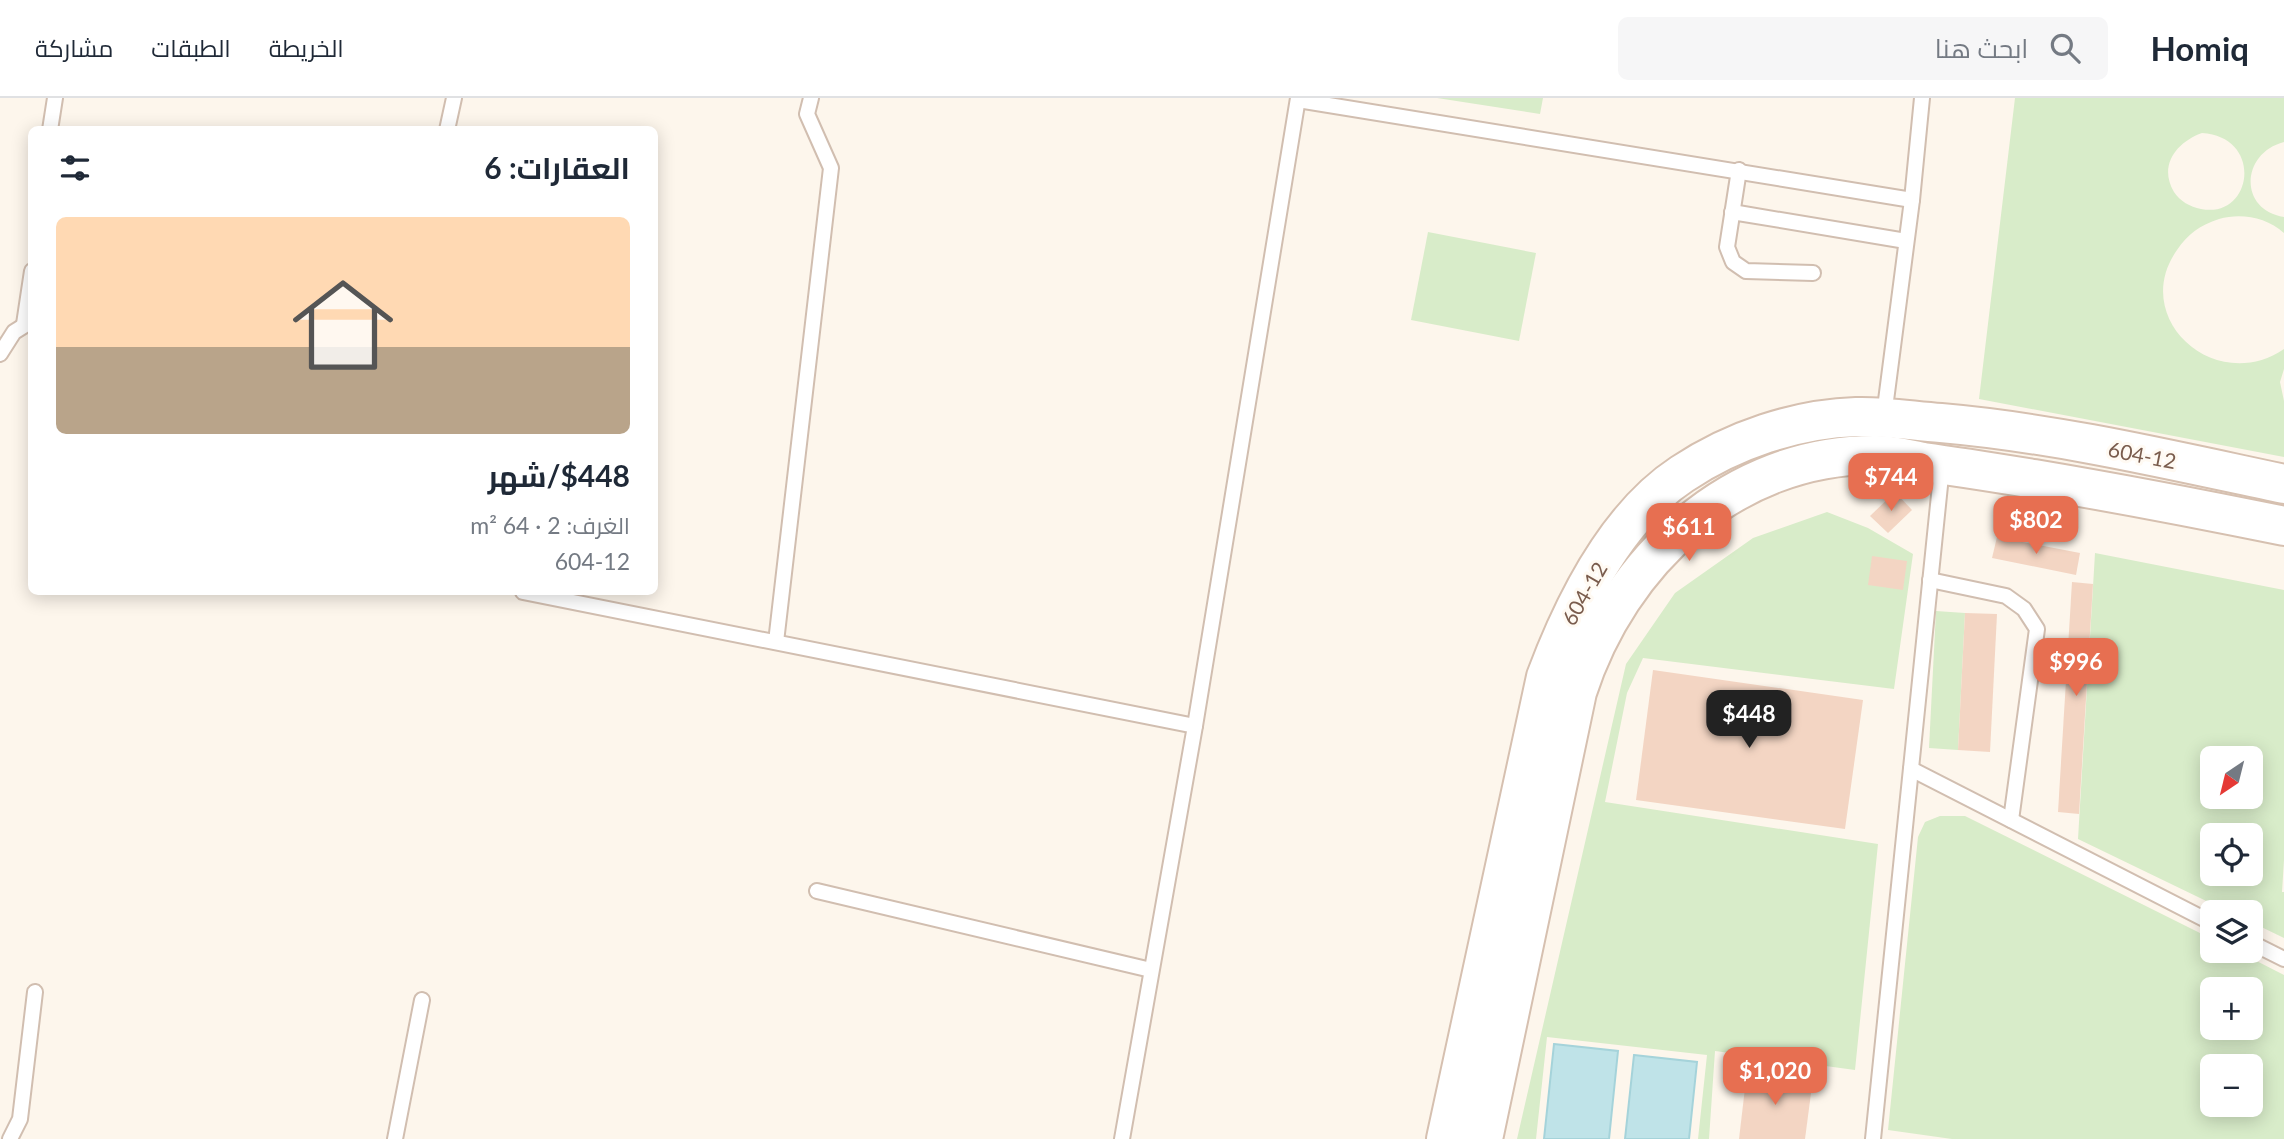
<!DOCTYPE html>
<html lang="ar">
<head>
<meta charset="utf-8">
<style>
  :root { --surface:#fff; --page:#f6f6f7; --text:#1f2937; --muted:#747a83; --line:#e0e1e3; --accent:#e76f51 }
  body { margin:0; font-family:Lato,Cairo,sans-serif; background:var(--page); color:var(--text); direction:rtl; height:100vh; display:flex; flex-direction:column; font-size:26px; white-space:nowrap }
  * { box-sizing:border-box; margin:0 }
  p { font-size:23px; color:var(--muted) }
  .icon { flex:none; width:38px; height:38px; fill:none; stroke:currentColor; stroke-width:2; stroke-linecap:round; stroke-linejoin:round }
  .map { position:relative; flex:1; overflow:hidden; direction:ltr }
  .side { position:absolute; left:28px; top:28px; width:630px; height:469px; display:flex; flex-direction:column; background:var(--surface); border-radius:10px; box-shadow:0 4px 18px #0003; direction:rtl }
  .side>* { flex:none }
  .needle { width:46px; rotate:215deg }
  .tools { position:absolute; left:2200px; top:648px; display:grid; gap:14px }
  .tools a { display:grid; place-items:center; width:63px; height:63px; border-radius:10px; background:var(--surface); box-shadow:0 4px 18px #0003; font-size:35px }
  .price { position:absolute; translate:-50% -60px; padding:0 16px; border-radius:14px; background:var(--accent); color:#fff; font-size:23px; line-height:46px; filter:drop-shadow(0 2px 4px #0008) }
  .price::after { content:''; position:absolute; left:50%; top:42px; width:21px; height:16px; margin-left:-10px; background:inherit; clip-path:polygon(0 0,100% 0,50% 100%) }
  .price.current { background:#222; color:#fff }
  ul { padding:0; list-style:none }
  li { display:grid; align-content:center; gap:14px; height:371px; padding:0 28px }
  li+li { border-top:2px solid var(--line) }
  li span { display:grid; place-items:center; height:217px; border-radius:10px; color:#555 }
  li>.icon { margin-inline-start:auto }
  span .icon { width:126px; height:126px; fill:#fffc; stroke-width:1 }
  li b { font-size:30px }
  h2 { display:flex; justify-content:space-between; align-items:center; height:84px; padding:0 28px; font-size:30px }
  header { display:flex; align-items:center; gap:42px; box-sizing:border-box; height:98px; padding:0 35px; background:var(--surface); border-bottom:2px solid var(--line) }
  header strong { font-size:33px }
  nav { display:flex; gap:38px; margin-inline-start:auto; font-size:24px }
  .search { width:490px; height:63px; background:var(--page); display:flex; align-items:center; gap:18px; box-sizing:border-box; padding:0 24px; border-radius:10px; color:var(--muted); font-size:26px }
  .map>svg:first-child { display:block }
  .green { fill:#d8ecc9; fill-rule:evenodd }
  .water { fill:#bfe3e8; stroke:#a5d3da; stroke-width:2 }
  .building { fill:#f3d5c3 }
  .lines { fill:none; stroke-linecap:round; stroke-linejoin:round }
  .lane-casing { stroke:#d1beb0; stroke-width:18 }
  .secondary-casing { stroke:#d6c0b0; stroke-width:42 }
  .lane { stroke:#fff; stroke-width:14 }
  .secondary { stroke:#fff; stroke-width:38 }
  .labels { text-anchor:middle; stroke-width:6; stroke-linejoin:round; paint-order:stroke }
  .street-label { font-size:21px; fill:#7a5c4d; stroke:#fffaf3 }
</style>
</head>
<body>
<header>
<strong>Homiq</strong>
<div class="search"><svg class="icon" aria-label="search" viewBox="0 0 24 24"><circle cx="10" cy="10" r="6"/><path d="M15 15l6 6"/></svg>ابحث هنا</div>
<nav><a>الخريطة</a><a>الطبقات</a><a>مشاركة</a></nav>
</header>
<div class="map">
<svg width="2284" height="1041" viewBox="0 0 2284 1041">
  <rect width="100%" height="100%" fill="#fdf6ec"/>
  <!-- green -->
  <g class="green">
    <polygon points="1437,0 1543,0 1540,16"/>
    <path d="M2015 0H2284V44C2241 55 2238 112 2284 119V135C2266 119 2241 115 2219 121 2200 127 2188 136 2177 152 2129 220 2215 298 2284 251V271L2280 284 2284 303V359L1979 301ZM2202 35C2264 39 2253 121 2201 111 2190 109 2180 103 2174 94 2158 67 2177 44 2202 35Z"/>
    <polygon points="1428,134 1536,155 1519,243 1411,222"/>
    <polygon points="1827,414 1868,430 1913,456 1894,591 1643,560 1627,595 1605,704 1878,746 1855,972 1715,953 1709,1041 1698,1041 1707,957 1547,939 1536,1041 1517,1041 1626,566 1675,495 1753,440"/>
    <path d="M2095 455 2284 492V762L2282 794H2284V840L2251 824 2250 814H2229L2078 741ZM2212 660H2250V698H2212ZM2212 737H2250V775H2212Z"/>
    <polygon points="1936,513 1965,515 1958,652 1929,650"/>
    <path d="M1940 718H1965L2212 841V852H2235L2284 877V1041H1952L1888 1032 1918 739 1925 724ZM2212 891H2250V929H2212ZM2212 968H2250V1006H2212Z"/>
  </g>
  <!-- water -->
  <g class="water">
    <polygon points="1554,946 1618,953 1609,1041 1544,1041"/>
    <polygon points="1634,957 1697,964 1689,1041 1625,1041"/>
  </g>
  <!-- building -->
  <g class="building">
    <polygon points="1895,394 1912,412 1888,435 1870,418"/>
    <polygon points="1997,439 2080,455 2076,477 1992,460"/>
    <polygon points="1872,458 1907,463 1903,492 1868,487"/>
    <polygon points="2072,484 2093,486 2079,716 2058,714"/>
    <polygon points="1965,515 1997,516 1990,654 1958,652"/>
    <polygon points="1653,572 1863,602 1845,731 1636,702"/>
    <polygon points="1747,973 1813,980 1805,1041 1739,1041"/>
  </g>
  <g class="lines">
    <defs>
      <g id="lane">
        <polyline points="1298,2 1912,102"/>
        <polyline points="50,32 55,0"/>
        <polyline points="447,32 454,0"/>
        <polyline points="1739,72 1727,149 1733,164 1746,173 1813,175"/>
        <polyline points="1732,114 1906,143"/>
        <polyline points="24,226 32,173"/>
        <polyline points="0,256 14,234 30,224"/>
        <polyline points="1884,318 1912,102 1922,0"/>
        <polyline points="1930,482 2006,498 2024,511 2037,531 2011,722"/>
        <polyline points="523,494 1195,628"/>
        <polyline points="776,544 831,70 807,16 811,0"/>
        <polyline points="1911,671 2212,825"/>
        <polyline points="817,793 1151,872"/>
        <polyline points="2250,844 2284,861"/>
        <polyline points="10,1041 20,1021 35,894"/>
        <polyline points="395,1041 422,902"/>
        <polyline points="1122,1041 1195,628 1298,0"/>
        <polyline points="1873,1041 1942,368"/>
      </g>
      <g id="secondary">
        <path d="M1446 1041 1546 579C1573 507 1615 420 1682 376 1733 342 1796 321 1856 319 1884 318 1913 323 1941 325 2056 335 2171 362 2284 386"/>
        <path d="M1483 1041 1577 594C1619 463 1733 356 1876 357 1892 357 1908 361 1923 364 1960 369 1997 375 2034 381 2117 395 2201 411 2284 428"/>
      </g>
    </defs>
    <!-- lane casing -->
    <use href="#lane" class="lane-casing"/>
    <!-- secondary casing -->
    <use href="#secondary" class="secondary-casing"/>
    <!-- lane -->
    <use href="#lane" class="lane"/>
    <!-- secondary -->
    <use href="#secondary" class="secondary"/>
  </g>
  <g class="labels">
    <!-- street labels -->
    <g class="street-label">
      <text transform="translate(2142 358) rotate(11)" y="7">604-12</text>
      <text transform="translate(1585 496) rotate(-60)" y="7">604-12</text>
    </g>
  </g>
</svg>
<div class="tools">
<a><svg class="needle" viewBox="-14 -14 28 28"><path d="M0-13l5 13h-10z" fill="#e53935"/><path d="M0 13l5-13h-10z" fill="#747a83"/></svg></a>
<a><svg class="icon" aria-label="locate" viewBox="0 0 24 24"><circle cx="12" cy="12" r="6"/><path d="M12 2v4M12 18v4M2 12h4M18 12h4"/></svg></a>
<a><svg class="icon" aria-label="layers" viewBox="0 0 24 24"><path d="M12 4l9 5-9 5-9-5zM3 14l9 5 9-5"/></svg></a>
<a>+</a>
<a>−</a>
</div>
<b class="price" style="left:1891px;top:415px">$744</b>
<b class="price" style="left:2036px;top:458px">$802</b>
<b class="price" style="left:1689px;top:465px">$611</b>
<b class="price" style="left:2076px;top:600px">$996</b>
<b class="price current" style="left:1749px;top:652px">$448</b>
<b class="price" style="left:1775px;top:1009px">$1,020</b>
<section class="side">
<h2>العقارات: 6<svg class="icon" aria-label="filters" viewBox="0 0 24 24"><path d="M4 7h16M4 17h16"/><circle cx="9" cy="7" r="2"/><circle cx="15" cy="17" r="2"/></svg></h2>
<ul>
<li><span style="background:linear-gradient(#ffd9b3 60%,#b9a48a 0)"><svg class="icon" aria-label="home" viewBox="0 0 24 24"><path d="M3 11l9-7 9 7M6 9v11h12V9"/></svg></span><div><b>$448/شهر</b><p>الغرف: 2 · 64 m²</p><p>604-12</p></div></li>
</ul>
</section>
</div>
</body>
</html>
